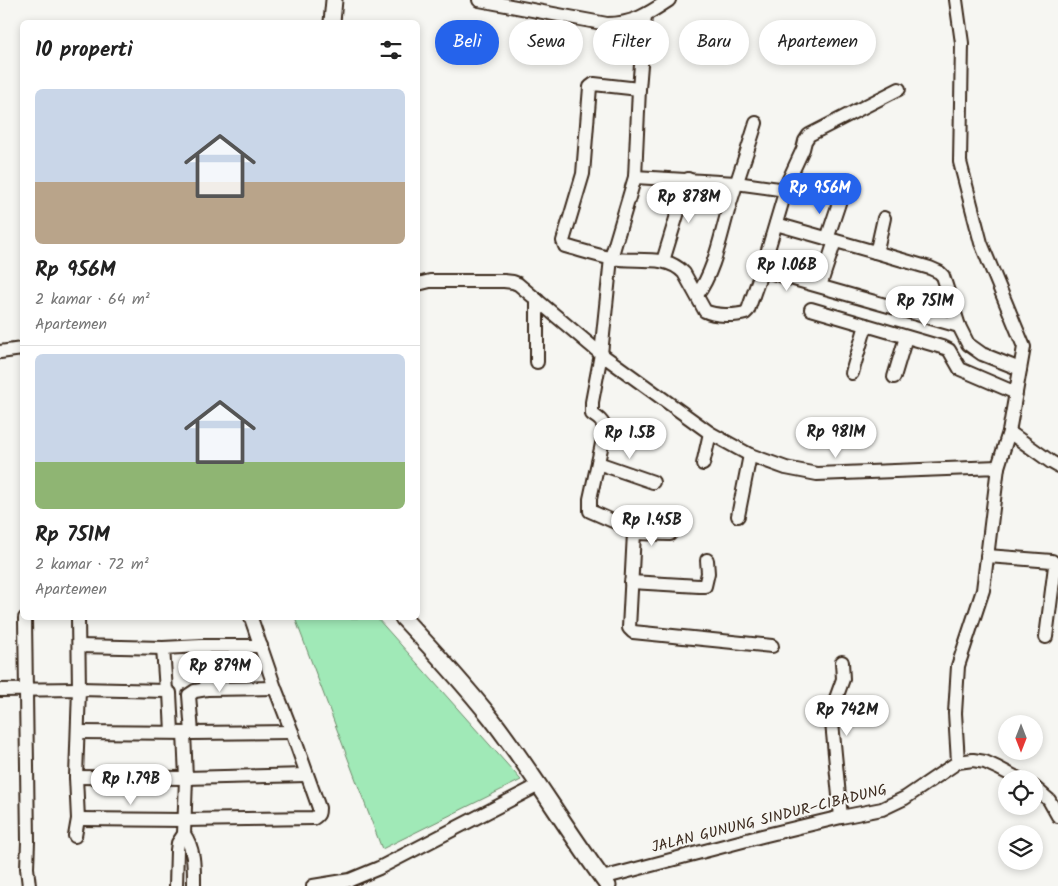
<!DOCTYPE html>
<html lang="id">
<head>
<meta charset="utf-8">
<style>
  :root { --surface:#fff; --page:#f2f2f2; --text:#222; --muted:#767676; --line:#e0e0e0; --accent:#2563eb }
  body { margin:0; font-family:Kalam,sans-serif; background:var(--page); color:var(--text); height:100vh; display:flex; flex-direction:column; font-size:19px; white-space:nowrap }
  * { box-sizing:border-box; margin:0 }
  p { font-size:16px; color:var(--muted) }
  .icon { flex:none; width:28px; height:28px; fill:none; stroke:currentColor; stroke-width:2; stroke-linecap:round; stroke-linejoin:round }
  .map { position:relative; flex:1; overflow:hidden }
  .panel { position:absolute; left:20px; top:20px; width:400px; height:600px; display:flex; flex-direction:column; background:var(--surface); border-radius:8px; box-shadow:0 2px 8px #0003 }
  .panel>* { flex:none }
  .top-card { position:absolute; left:435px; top:20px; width:475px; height:45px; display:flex; gap:10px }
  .needle { width:32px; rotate:180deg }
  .tools { position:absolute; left:998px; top:715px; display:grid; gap:10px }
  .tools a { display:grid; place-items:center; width:45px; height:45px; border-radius:50%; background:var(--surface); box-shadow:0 2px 8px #0003; font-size:25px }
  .price { position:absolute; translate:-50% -42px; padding:0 11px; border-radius:18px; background:#fff; color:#222; font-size:16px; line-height:32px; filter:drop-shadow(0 1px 2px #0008) }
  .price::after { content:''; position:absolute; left:50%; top:30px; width:15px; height:11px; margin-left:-8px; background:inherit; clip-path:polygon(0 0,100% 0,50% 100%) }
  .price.selected { background:var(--accent); color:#fff }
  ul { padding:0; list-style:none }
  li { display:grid; align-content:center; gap:10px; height:265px; padding:0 15px }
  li+li { border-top:1px solid var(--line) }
  li span { display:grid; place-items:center; height:155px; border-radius:8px; color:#555 }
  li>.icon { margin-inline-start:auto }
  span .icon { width:90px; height:90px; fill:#fffc; stroke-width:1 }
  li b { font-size:21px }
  h2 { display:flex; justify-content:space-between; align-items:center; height:60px; padding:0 15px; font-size:21px }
  .chip { padding:0 18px; border-radius:22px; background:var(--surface); box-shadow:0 2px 8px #0003; font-size:18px; line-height:45px }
  .chip.selected { background:var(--accent); color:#fff }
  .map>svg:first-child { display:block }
  .green { fill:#a0e9b7; stroke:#6e8a6a }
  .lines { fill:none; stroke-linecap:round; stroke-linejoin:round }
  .minor-casing { stroke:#3b2a1e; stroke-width:16 }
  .major-casing { stroke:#3b2a1e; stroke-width:19 }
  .minor { stroke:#f6f6f2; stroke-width:12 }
  .major { stroke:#f6f6f2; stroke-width:15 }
  .labels { text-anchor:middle; stroke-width:4; stroke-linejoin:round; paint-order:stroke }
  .street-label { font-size:15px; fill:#3b2a1e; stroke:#f6f6f2 }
</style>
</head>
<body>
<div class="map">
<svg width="1058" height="886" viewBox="0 0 1058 886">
  <rect width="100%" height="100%" fill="#f6f6f2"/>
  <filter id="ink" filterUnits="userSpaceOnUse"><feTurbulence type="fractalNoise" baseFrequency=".02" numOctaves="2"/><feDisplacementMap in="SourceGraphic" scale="10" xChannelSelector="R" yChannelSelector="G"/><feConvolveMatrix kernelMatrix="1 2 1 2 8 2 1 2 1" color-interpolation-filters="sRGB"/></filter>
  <g filter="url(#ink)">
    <!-- green -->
    <polygon class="green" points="295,618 377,618 521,780 382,849"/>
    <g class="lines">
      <defs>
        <g id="minor">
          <path d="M479 0 607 24C633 24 648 14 669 0"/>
          <polyline points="956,0 962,43 960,162 981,243 1024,347 1009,432 998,467"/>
          <path d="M645 16 639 89 635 177 611 258 601 354 592 402V414C598 418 604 422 605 430L590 499V511L622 525 634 533 629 628 633 632 772 646"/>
          <path d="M635 177 736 183 779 189 783 192 784 196 762 270 748 310 745 313C735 316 715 316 705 311L684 273C666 253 634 263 610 258 595 255 580 250 565 246L563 241 583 174 590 87 594 84 639 89"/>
          <polyline points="783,192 803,149 805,141 809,135 899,89"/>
          <polyline points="776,224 875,252 878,245 884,218"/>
          <polyline points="827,239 840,200"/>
          <polyline points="663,261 688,179"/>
          <polyline points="762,270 959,326 943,276 939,272 930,268 875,252"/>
          <polyline points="418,284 430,281 504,281 513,282 518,284 601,354 710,433 750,455 786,468 817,474 998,467 983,590 958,666 955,713 958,762"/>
          <polyline points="820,286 835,241"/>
          <path d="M697 295C715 271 721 233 730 204 738 177 748 150 756 123"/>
          <polyline points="811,309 945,348 949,350 960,369 1016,393"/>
          <polyline points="959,326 968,344 982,354 1020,369"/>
          <polyline points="0,352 22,349"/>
          <polyline points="537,362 537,300"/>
          <polyline points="852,373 866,325"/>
          <polyline points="894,377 906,337"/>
          <polyline points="1009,432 1051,462 1058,466"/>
          <polyline points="598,463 653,482"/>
          <polyline points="703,464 710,433"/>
          <polyline points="738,516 750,455"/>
          <polyline points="634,533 670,534"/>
          <polyline points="987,556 1052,561 1054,563 1055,566 1046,637"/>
          <polyline points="631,582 699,586 705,586 708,573 707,560"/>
          <polyline points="25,618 28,841 27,868 29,886"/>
          <polyline points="79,646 163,648 202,646 261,646"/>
          <polyline points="163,648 166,691 170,693 172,732"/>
          <polyline points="207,689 275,688"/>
          <polyline points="0,690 79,689 166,691"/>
          <polyline points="78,732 192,733 292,732"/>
          <polyline points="192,733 189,695 195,691 207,689 202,646"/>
          <polyline points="76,777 186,778 306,775"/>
          <polyline points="1034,787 1049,800 1058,816"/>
          <polyline points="841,817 831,712 843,679 842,662"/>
          <path d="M78 819 184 820 314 818C319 815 319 813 319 808L292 732 275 688 251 618"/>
          <path d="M184 834C195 850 194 867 194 886"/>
          <polyline points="75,836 78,819 76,777 79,689 78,618"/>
          <polyline points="602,878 762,836 841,817 882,809 905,798 958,762 973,760 985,762 998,768 1019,779"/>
          <polyline points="176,886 177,850 178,843 184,834 186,778 184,733"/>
          <polyline points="313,886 350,880 379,868 539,785"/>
        </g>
        <g id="major">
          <polyline points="332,22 334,0"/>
          <path d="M403 618C433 650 463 683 491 718 533 772 567 831 608 886"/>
        </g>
      </defs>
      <!-- minor casing -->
      <use href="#minor" class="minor-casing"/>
      <!-- major casing -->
      <use href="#major" class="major-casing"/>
      <!-- minor -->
      <use href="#minor" class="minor"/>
      <!-- major -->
      <use href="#major" class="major"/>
    </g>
  </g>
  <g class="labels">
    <!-- street labels -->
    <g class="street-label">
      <text transform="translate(769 818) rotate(-14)" y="5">JALAN GUNUNG SINDUR–CIBADUNG</text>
    </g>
  </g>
</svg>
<div class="tools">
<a><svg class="needle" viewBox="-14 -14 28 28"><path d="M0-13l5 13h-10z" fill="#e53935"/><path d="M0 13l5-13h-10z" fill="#767676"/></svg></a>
<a><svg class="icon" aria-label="locate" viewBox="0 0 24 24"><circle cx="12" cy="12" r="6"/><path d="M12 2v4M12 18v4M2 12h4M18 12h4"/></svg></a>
<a><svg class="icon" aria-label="layers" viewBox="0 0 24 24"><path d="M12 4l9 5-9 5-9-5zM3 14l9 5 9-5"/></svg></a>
</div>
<b class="price selected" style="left:820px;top:215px">Rp 956M</b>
<b class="price" style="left:689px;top:224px">Rp 878M</b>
<b class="price" style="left:787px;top:292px">Rp 1.06B</b>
<b class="price" style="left:925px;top:328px">Rp 751M</b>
<b class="price" style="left:836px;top:459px">Rp 981M</b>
<b class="price" style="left:630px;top:460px">Rp 1.5B</b>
<b class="price" style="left:652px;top:547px">Rp 1.45B</b>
<b class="price" style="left:220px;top:693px">Rp 879M</b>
<b class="price" style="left:847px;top:737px">Rp 742M</b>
<b class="price" style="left:131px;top:806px">Rp 1.79B</b>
<div class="top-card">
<a class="chip selected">Beli</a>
<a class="chip">Sewa</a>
<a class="chip">Filter</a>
<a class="chip">Baru</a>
<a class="chip">Apartemen</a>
</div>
<section class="panel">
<h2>10 properti<svg class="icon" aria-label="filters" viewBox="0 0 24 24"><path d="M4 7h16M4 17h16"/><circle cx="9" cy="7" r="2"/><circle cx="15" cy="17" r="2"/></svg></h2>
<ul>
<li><span style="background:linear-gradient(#c9d6e8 60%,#b9a48a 0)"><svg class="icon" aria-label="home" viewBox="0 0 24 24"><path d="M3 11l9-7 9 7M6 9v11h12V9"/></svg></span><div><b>Rp 956M</b><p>2 kamar · 64 m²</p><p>Apartemen</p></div></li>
<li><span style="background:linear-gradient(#c9d6e8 70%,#8fb573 0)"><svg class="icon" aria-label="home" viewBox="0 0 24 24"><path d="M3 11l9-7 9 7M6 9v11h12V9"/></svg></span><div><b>Rp 751M</b><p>2 kamar · 72 m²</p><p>Apartemen</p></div></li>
</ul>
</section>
</div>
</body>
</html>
